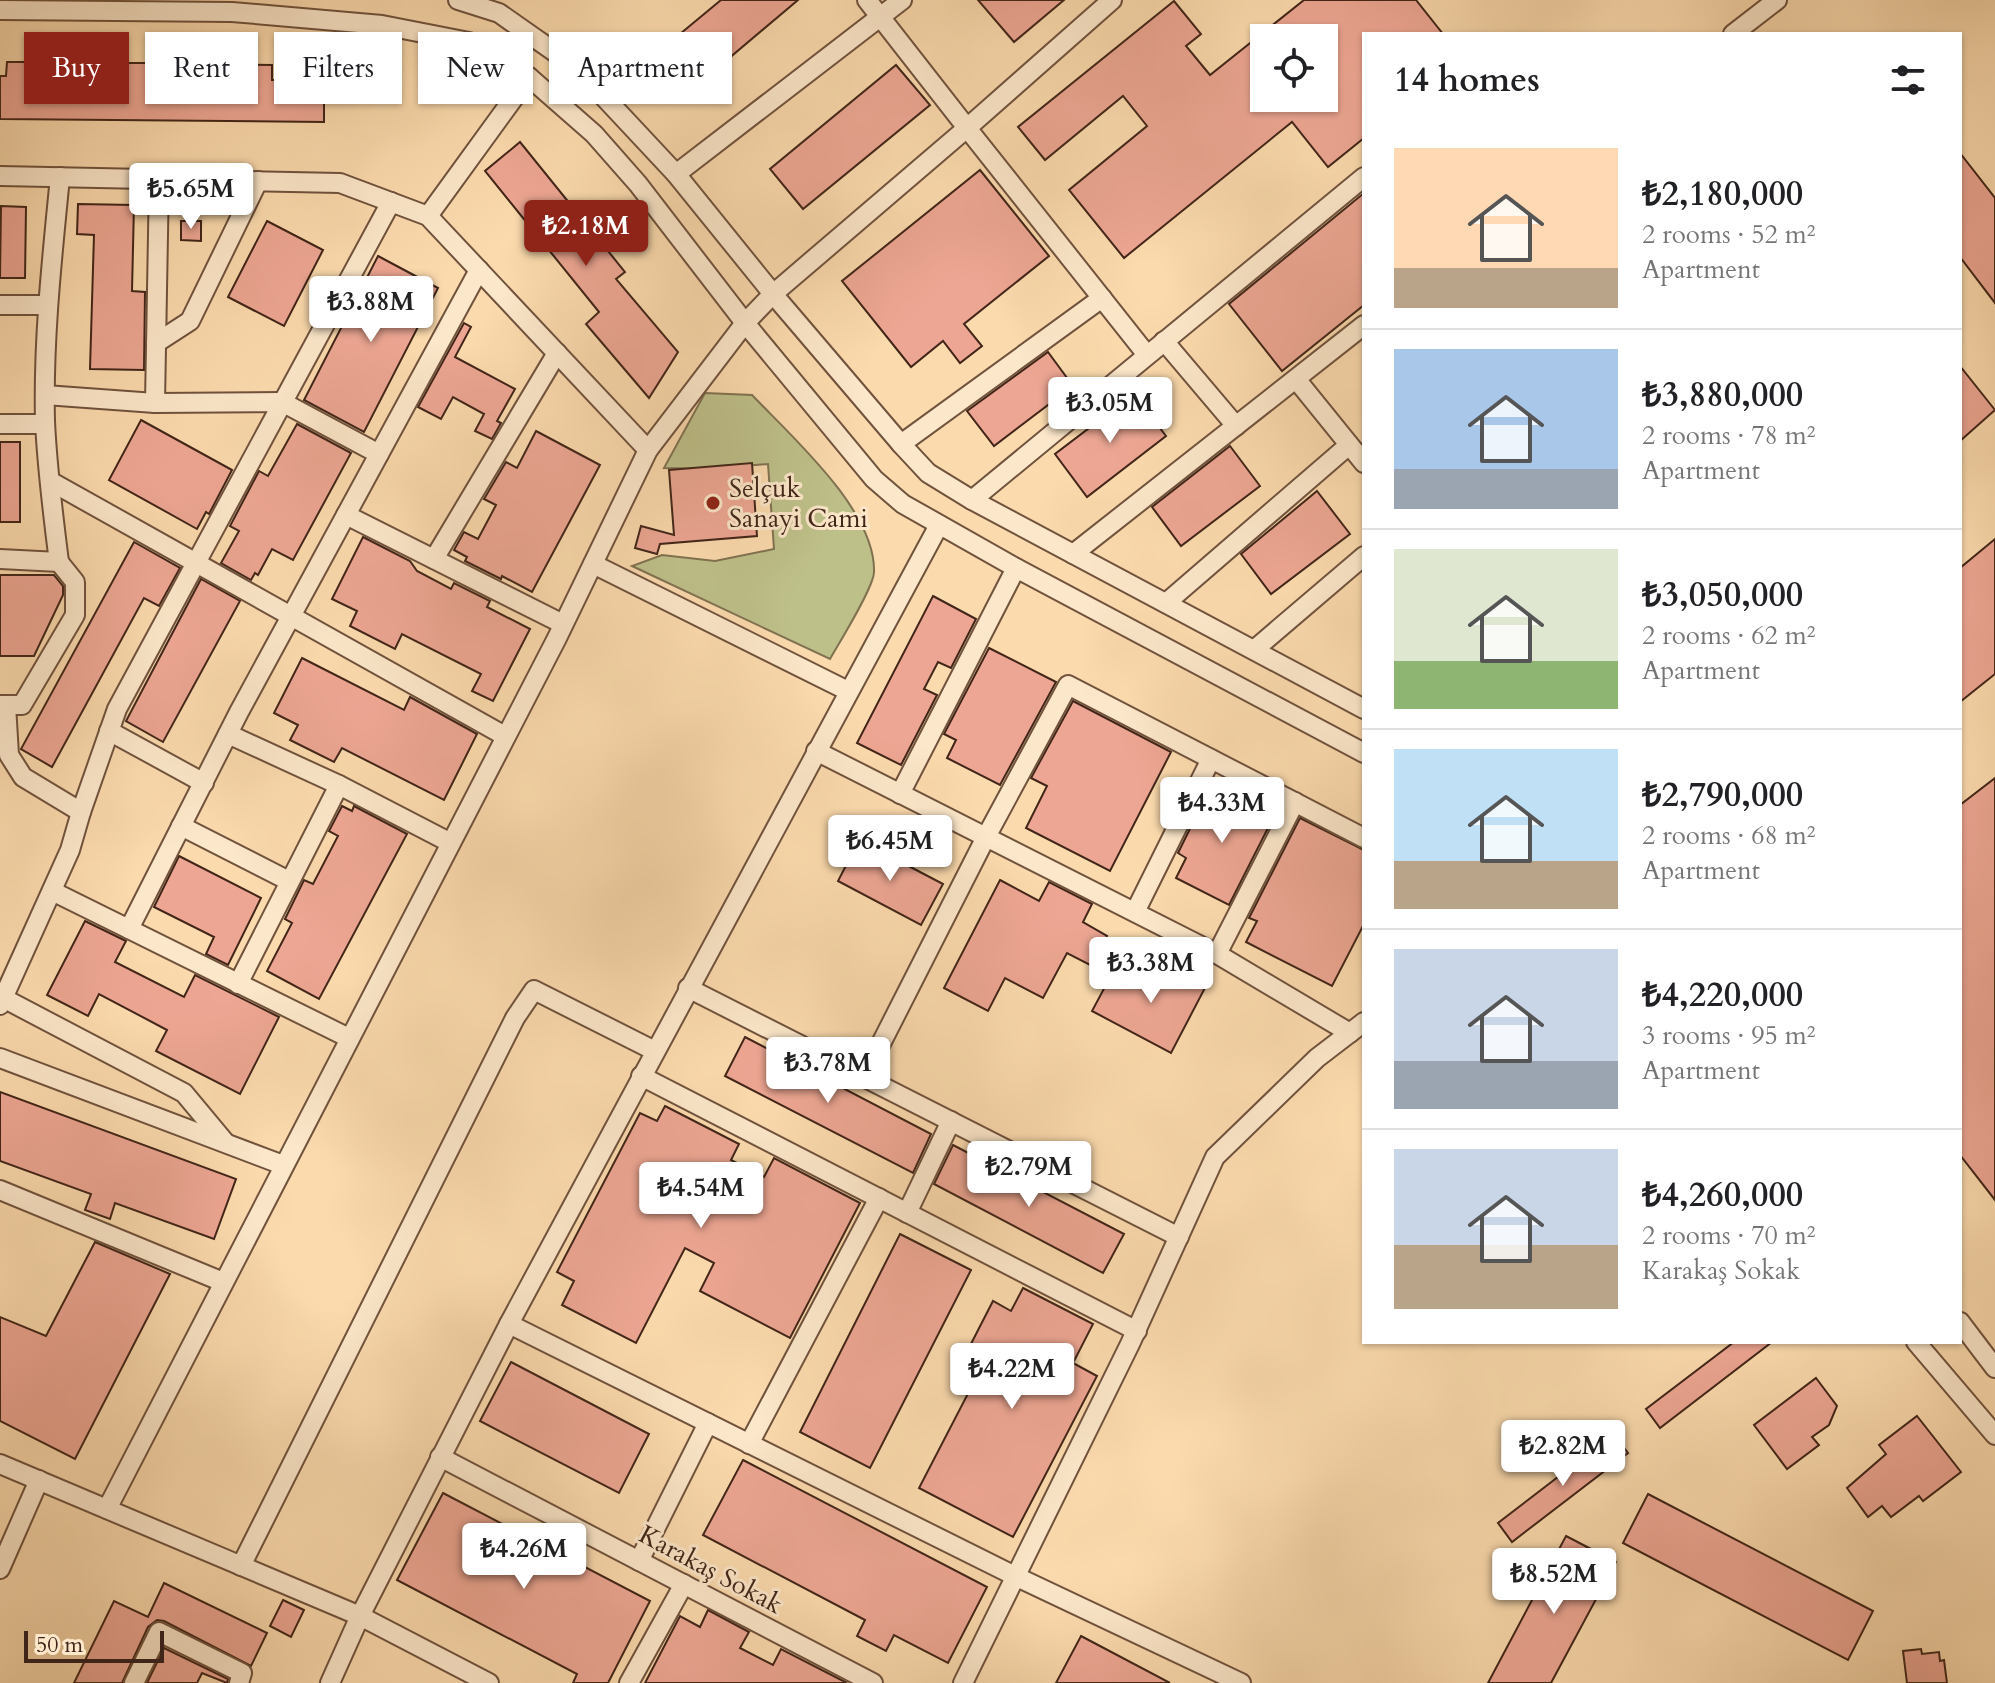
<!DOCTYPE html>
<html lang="en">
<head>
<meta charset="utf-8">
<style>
  :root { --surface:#fff; --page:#f6f6f6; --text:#202124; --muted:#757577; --line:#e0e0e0; --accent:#8f2418 }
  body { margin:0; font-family:Cardo,serif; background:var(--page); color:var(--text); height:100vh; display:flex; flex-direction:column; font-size:30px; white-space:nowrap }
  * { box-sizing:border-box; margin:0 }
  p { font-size:26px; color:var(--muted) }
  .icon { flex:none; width:44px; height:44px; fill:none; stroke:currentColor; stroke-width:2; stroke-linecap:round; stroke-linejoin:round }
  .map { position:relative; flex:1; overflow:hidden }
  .side { position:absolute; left:1362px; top:32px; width:600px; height:1312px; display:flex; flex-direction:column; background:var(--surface); border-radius:0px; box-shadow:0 2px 6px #0004 }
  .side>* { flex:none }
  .hud { position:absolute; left:24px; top:32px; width:760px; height:72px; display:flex; gap:16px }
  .tools { position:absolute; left:1250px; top:24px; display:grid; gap:16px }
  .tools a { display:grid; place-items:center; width:88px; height:88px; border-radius:0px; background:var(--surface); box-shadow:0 2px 6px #0004; font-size:40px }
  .scale { position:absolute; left:24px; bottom:20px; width:140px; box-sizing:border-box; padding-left:8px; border:4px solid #412518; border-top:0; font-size:22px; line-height:28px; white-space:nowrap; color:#412518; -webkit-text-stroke:6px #fce7ca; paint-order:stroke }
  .price { position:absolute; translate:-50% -68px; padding:0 18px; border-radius:8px; background:#fff; color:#222; font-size:26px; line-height:52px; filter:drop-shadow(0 2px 4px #0008) }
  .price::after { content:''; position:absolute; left:50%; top:48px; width:24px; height:18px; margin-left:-12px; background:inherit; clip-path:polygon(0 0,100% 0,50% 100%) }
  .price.current { background:var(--accent); color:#fff }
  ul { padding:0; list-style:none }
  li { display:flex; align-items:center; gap:24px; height:200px; padding:0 32px }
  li+li { border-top:2px solid var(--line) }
  li span { display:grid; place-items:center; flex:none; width:224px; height:160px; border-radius:0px; color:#555 }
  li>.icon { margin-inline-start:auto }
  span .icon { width:96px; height:96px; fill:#fffc; stroke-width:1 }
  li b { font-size:34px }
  h2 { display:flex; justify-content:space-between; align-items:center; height:96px; padding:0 32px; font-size:34px }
  .pill { padding:0 28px; border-radius:0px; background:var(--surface); box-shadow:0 2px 6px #0004; font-size:28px; line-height:72px }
  .pill.current { background:var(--accent); color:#fff }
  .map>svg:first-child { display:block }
  .green { fill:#bec08a; stroke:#807251; stroke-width:2 }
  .building { fill:#eda693; stroke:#412518; stroke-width:2; fill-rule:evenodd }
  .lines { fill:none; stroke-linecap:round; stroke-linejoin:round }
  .minor-casing { stroke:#70523d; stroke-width:22 }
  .minor { stroke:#fce7ca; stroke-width:18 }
  .poi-dot { fill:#8f2418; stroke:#fce7ca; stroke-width:3 }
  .labels { text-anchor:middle; stroke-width:6; stroke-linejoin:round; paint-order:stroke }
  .poi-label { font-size:26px; fill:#412518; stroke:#fce7ca; text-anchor:start }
  .street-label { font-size:26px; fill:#412518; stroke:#fce7ca }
</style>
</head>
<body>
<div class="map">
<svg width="1995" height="1683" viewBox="0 0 1995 1683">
  <rect width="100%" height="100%" fill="#fbdaad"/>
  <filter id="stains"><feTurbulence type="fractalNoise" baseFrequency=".0025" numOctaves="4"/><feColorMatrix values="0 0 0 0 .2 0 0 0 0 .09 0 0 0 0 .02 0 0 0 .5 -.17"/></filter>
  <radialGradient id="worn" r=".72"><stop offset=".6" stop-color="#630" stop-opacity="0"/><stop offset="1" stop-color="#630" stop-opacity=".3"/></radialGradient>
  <!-- green -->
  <path class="green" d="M705 393 752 395C792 437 876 511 874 572 874 587 839 643 830 659L632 566 662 555 715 561 774 549 768 464 710 469 664 468Z"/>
  <!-- building -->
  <g class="building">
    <polygon points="721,0 798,0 696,86 663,48"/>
    <polygon points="978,0 1064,0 1014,42"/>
    <path d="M1304 0H1416L1443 34H1364V138L1328 167 1292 122 1124 258 1069 190 1147 126 1123 96 1045 160 1018 127 1174 1 1201 34 1186 46 1210 75ZM1264 38H1324V98H1264Z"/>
    <polygon points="7,62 62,62 62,76 111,77 111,63 163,63 163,77 213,78 213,64 272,65 272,80 324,80 324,122 0,119 0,76 6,76"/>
    <polygon points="896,65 930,105 803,209 770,169"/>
    <polygon points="520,142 625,272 616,279 678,352 649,398 586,324 599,312 485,171"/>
    <polygon points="1960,153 1995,198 1995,303 1960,257"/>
    <polygon points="980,170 1049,256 964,324 982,346 960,363 943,341 911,367 842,281"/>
    <polygon points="1364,193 1364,305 1282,371 1229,304"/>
    <polygon points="78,204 134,205 132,291 145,292 144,370 90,369 94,235 77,234"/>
    <polygon points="1,206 26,207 25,278 0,278"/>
    <polygon points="181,221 201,221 201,241 181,240"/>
    <polygon points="267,221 323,250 284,326 228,297"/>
    <polygon points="378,256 438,288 364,432 304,400"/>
    <polygon points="464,323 471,327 455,357 515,389 497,421 501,423 492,439 475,431 484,414 453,397 441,419 418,407"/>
    <polygon points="1048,352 1073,386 994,446 967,411"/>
    <polygon points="1960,366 1995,410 1960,441"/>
    <polygon points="1134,394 1166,436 1087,497 1055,454"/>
    <polygon points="141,420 232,470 209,514 206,512 197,529 109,480"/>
    <polygon points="297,424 351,453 293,560 272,549 258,575 255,573 251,580 221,563 239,531 230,526 259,471 268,476"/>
    <polygon points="536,431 600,465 532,592 502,576 501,579 465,561 467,557 454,550 464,532 478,539 496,505 484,499 506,462 517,468"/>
    <rect x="0" y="442" width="20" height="80"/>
    <polygon points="1230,446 1260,486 1181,546 1152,507"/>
    <polygon points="752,463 757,536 660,544 657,554 635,548 641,526 674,535 669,470"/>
    <polygon points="1317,491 1350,534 1271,594 1241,554"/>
    <polygon points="363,537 410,561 417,571 451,589 454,583 490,601 487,607 530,629 493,701 472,691 481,674 402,634 395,649 350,626 357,611 332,599"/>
    <polygon points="1995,539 1995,674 1960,702 1960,568"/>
    <polygon points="134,542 180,568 159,606 144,598 52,767 21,749"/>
    <polygon points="0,575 54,575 63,586 63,595 34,656 0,656"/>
    <polygon points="201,579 240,601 163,742 126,721"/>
    <polygon points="933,596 976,619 951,668 938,662 924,689 937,695 901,765 857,743"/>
    <polygon points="989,648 1056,682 1000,785 947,758 956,740 944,734"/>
    <polygon points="302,658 404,710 410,697 477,734 444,800 342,748 334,762 290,740 298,725 274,713"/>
    <polygon points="1073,701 1171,752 1110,871 1026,828 1047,786 1031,778"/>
    <polygon points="1995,778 1995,1200 1960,1155 1960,805"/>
    <polygon points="1211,786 1273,818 1229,905 1176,878 1186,858 1178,853"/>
    <polygon points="342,806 352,811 354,806 407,834 319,999 267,971 292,923 285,919 304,880 313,884 338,836 329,831"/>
    <polygon points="1300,818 1364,850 1364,924 1332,986 1246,942 1257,921 1249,918"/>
    <polygon points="859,840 943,884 921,925 838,881"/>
    <polygon points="179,856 261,898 228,965 206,954 214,937 154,907"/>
    <polygon points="1000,880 1039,901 1049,882 1092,904 1083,922 1107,936 1092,966 1067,953 1043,998 1005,978 988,1011 944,988"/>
    <polygon points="85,921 126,941 115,962 184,997 195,975 279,1017 240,1094 156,1051 167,1030 99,994 88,1016 47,995"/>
    <polygon points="1115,968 1150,986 1159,970 1172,977 1176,968 1207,984 1171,1053 1092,1011"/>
    <polygon points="745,1037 931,1134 913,1173 725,1076"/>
    <polygon points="0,1092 236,1179 214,1239 115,1203 110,1219 85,1210 91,1194 0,1161"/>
    <polygon points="665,1106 739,1144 731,1160 764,1177 774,1158 860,1203 790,1338 700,1291 714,1263 685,1248 636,1343 562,1305 574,1281 557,1272 640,1113 657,1121"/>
    <polygon points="953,1145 1124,1234 1103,1273 934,1184"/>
    <polygon points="900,1234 971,1270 870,1468 800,1432"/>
    <polygon points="95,1242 170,1274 75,1459 0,1421 0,1317 46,1336"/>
    <polygon points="1023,1288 1093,1324 1073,1363 1097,1376 1013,1537 919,1488 974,1382 956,1373 993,1301 1011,1311"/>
    <polygon points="1734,1342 1772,1342 1660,1428 1646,1409"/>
    <polygon points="511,1362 649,1434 619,1493 480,1421"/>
    <polygon points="1816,1378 1837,1406 1829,1425 1812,1437 1819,1445 1787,1469 1754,1425"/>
    <polygon points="1917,1416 1961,1472 1923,1501 1919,1496 1891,1517 1882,1506 1868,1517 1847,1488 1886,1454 1879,1445"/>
    <polygon points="1614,1434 1628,1453 1512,1542 1498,1523"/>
    <polygon points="743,1460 987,1587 948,1663 894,1635 886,1651 857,1636 865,1620 703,1535"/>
    <polygon points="443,1493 650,1601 608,1683 573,1683 577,1674 397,1580"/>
    <polygon points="1648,1494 1873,1611 1848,1660 1623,1543"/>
    <polygon points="1566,1536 1616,1562 1551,1683 1488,1683"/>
    <polygon points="164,1583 267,1633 251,1666 164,1621 157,1620 148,1627 122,1683 74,1683 114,1601 148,1617"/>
    <polygon points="283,1600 304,1610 291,1637 270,1626"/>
    <polygon points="708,1610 749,1632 740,1648 773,1665 781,1649 847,1683 645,1683 680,1616 700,1627"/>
    <polygon points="1081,1636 1170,1683 1056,1683"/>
    <polygon points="164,1648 228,1679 227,1683 202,1673 197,1683 147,1683"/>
    <polygon points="1921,1649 1922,1654 1939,1652 1940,1661 1944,1660 1947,1683 1907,1683 1903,1651"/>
  </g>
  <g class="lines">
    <defs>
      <g id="minor">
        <polyline points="458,0 499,13 576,67 676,174 773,294 901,444 928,473 972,500 1364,709"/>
        <polyline points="1112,0 967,128 1147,355"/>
        <polyline points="0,10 232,12 382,25 469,42 529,77 594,134 638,184 745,323 874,479 903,504 1016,568 1364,753"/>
        <polyline points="1733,34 1777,0"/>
        <polyline points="676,174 902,0"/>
        <polyline points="0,176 340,183 428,216 648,450"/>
        <polyline points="428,216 529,77"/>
        <polyline points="0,305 48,305"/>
        <polyline points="1164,341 1236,426"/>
        <polyline points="156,343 190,321 258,181"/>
        <polyline points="1296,379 1364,463"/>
        <polyline points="45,395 155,403 282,402 379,454"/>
        <polyline points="155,403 159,178"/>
        <polyline points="0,424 45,424"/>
        <polyline points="901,444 1102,298"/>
        <polyline points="50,481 505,736"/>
        <polyline points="972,500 1364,177"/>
        <polyline points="346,515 563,624"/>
        <polyline points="1073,554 1364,325"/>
        <path d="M0 559 59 562C53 515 47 468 45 421 43 340 52 258 60 177"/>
        <polyline points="434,559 557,353"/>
        <polyline points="593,564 848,691"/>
        <polyline points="1166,603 1349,445"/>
        <polyline points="1255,649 1364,556"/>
        <polyline points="0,705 22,705 75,615 75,582 59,562"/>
        <polyline points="109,731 204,783"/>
        <polyline points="228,734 339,785 449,842"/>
        <polyline points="816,751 1217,954 1350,1033"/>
        <polyline points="900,794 1016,568"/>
        <polyline points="81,812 117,709 391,202"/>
        <polyline points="181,826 289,881"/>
        <polyline points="52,891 349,1038"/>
        <polyline points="1135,912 1211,759"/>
        <polyline points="129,929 239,712 479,270"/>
        <polyline points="1217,954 1295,802"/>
        <polyline points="238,984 339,785"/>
        <polyline points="688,988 1179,1237"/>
        <polyline points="3,998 184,1093 224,1141"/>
        <polyline points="0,1005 70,850 81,812 23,777 9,755 6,705"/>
        <polyline points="0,1058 283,1165"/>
        <polyline points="641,1076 1137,1331"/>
        <polyline points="864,1077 986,837 1068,685 1364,838"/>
        <polyline points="0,1190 223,1282"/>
        <polyline points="907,1213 951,1121"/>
        <polyline points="1960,1322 1995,1368"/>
        <polyline points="509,1324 1015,1576 1241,1683"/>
        <polyline points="1916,1342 1995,1435"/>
        <polyline points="749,1444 879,1198"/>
        <polyline points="440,1457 873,1683"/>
        <polyline points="0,1464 360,1616 489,1683"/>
        <polyline points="107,1509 557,638 648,450 745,323 773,294 967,128 867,0"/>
        <polyline points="639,1561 708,1423"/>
        <polyline points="241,1566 515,1018 534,990 655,1051"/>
        <polyline points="0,1569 39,1480"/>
        <polyline points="134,1683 159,1632 242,1673 239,1683"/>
        <polyline points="330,1683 360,1616 509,1324 939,525"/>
        <polyline points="629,1683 684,1584"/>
        <polyline points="963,1683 1130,1344 1215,1157 1317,1058 1364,1022"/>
      </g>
    </defs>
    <!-- minor casing -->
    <use href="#minor" class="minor-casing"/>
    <!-- minor -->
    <use href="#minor" class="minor"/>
  </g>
  <!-- markers -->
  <circle class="poi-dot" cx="713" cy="503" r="8"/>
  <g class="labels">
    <!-- poi labels -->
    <g class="poi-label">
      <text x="729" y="497">Selçuk<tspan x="729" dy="30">Sanayi Cami</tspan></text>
    </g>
    <!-- street labels -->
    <g class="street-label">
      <text transform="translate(711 1569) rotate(28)" y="9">Karakaş Sokak</text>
    </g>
  </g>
  <rect width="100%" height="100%" filter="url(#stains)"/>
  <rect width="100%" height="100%" fill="url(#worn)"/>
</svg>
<div class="tools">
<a><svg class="icon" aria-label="locate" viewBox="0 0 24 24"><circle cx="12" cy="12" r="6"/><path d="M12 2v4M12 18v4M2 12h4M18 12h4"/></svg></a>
</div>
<div class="scale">50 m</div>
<b class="price" style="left:191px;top:231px">₺5.65M</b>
<b class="price current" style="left:586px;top:268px">₺2.18M</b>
<b class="price" style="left:371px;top:344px">₺3.88M</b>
<b class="price" style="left:1110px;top:445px">₺3.05M</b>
<b class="price" style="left:1222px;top:845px">₺4.33M</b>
<b class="price" style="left:890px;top:883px">₺6.45M</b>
<b class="price" style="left:1151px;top:1005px">₺3.38M</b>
<b class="price" style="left:828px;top:1105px">₺3.78M</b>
<b class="price" style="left:1029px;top:1209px">₺2.79M</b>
<b class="price" style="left:701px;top:1230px">₺4.54M</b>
<b class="price" style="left:1012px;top:1411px">₺4.22M</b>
<b class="price" style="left:1563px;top:1488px">₺2.82M</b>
<b class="price" style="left:524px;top:1591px">₺4.26M</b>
<b class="price" style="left:1554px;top:1616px">₺8.52M</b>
<div class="hud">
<a class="pill current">Buy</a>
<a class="pill">Rent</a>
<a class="pill">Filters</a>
<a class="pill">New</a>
<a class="pill">Apartment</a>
</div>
<section class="side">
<h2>14 homes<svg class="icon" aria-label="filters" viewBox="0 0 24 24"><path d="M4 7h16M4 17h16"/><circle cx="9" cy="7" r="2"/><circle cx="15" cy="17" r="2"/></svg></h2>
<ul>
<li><span style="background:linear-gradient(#ffd9b3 75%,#b9a48a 0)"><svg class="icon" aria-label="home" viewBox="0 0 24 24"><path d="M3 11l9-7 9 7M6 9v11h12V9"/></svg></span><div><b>₺2,180,000</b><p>2 rooms · 52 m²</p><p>Apartment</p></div></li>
<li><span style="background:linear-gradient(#a9c7e8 75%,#9aa5b1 0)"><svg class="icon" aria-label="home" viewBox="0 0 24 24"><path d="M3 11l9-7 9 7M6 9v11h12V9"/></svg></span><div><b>₺3,880,000</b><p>2 rooms · 78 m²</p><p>Apartment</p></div></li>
<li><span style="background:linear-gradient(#dfe7d0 70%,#8fb573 0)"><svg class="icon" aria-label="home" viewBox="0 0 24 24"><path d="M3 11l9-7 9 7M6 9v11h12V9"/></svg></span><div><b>₺3,050,000</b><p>2 rooms · 62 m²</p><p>Apartment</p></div></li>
<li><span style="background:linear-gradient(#bfe0f5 70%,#b9a48a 0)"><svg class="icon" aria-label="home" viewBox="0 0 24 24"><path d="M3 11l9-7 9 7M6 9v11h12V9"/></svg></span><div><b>₺2,790,000</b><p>2 rooms · 68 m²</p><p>Apartment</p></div></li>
<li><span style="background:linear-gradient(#c9d6e8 70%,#9aa5b1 0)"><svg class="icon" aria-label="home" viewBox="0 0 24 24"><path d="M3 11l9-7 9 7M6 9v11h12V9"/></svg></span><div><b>₺4,220,000</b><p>3 rooms · 95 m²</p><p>Apartment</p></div></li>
<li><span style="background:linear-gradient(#c9d6e8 60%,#b9a48a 0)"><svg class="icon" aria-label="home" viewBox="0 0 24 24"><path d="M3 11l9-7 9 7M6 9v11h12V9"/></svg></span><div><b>₺4,260,000</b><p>2 rooms · 70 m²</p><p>Karakaş Sokak</p></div></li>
</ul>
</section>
</div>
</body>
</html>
